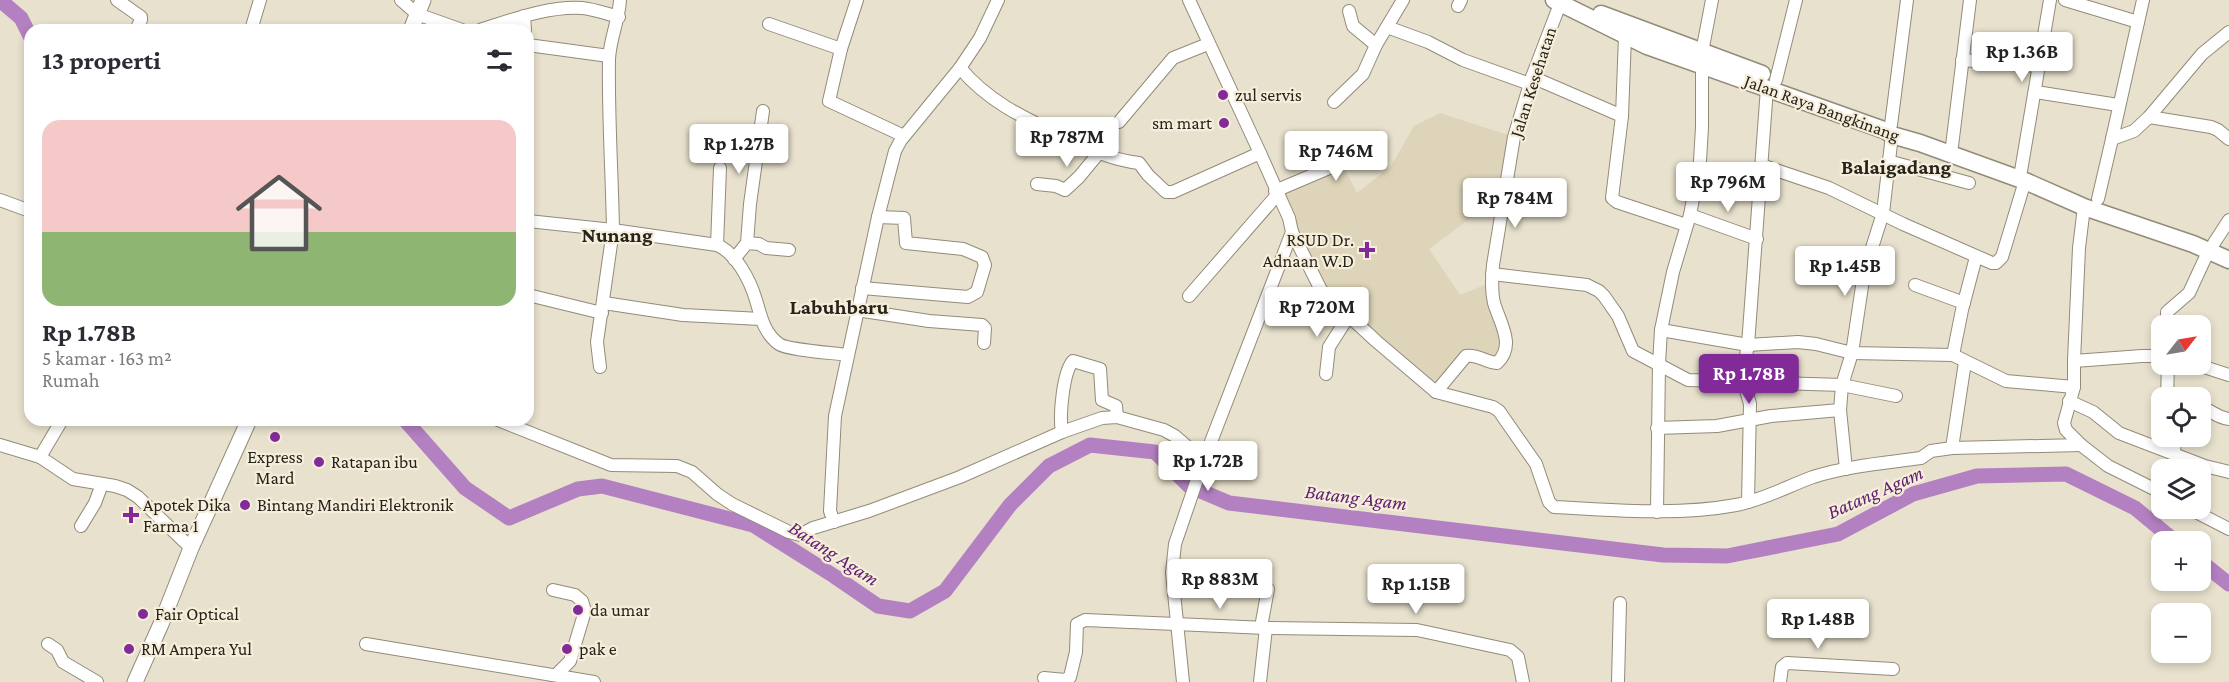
<!DOCTYPE html>
<html lang="id">
<head>
<meta charset="utf-8">
<style>
  :root { --surface:#fff; --page:#f7f7f7; --text:#2b2b33; --muted:#7c7c81; --accent:#822b98 }
  body { margin:0; font-family:"Crimson Pro",serif; background:var(--page); color:var(--text); height:100vh; display:flex; flex-direction:column; font-size:22px; white-space:nowrap }
  * { box-sizing:border-box; margin:0 }
  p { font-size:20px; color:var(--muted) }
  .icon { flex:none; width:33px; height:33px; fill:none; stroke:currentColor; stroke-width:2; stroke-linecap:round; stroke-linejoin:round }
  .map { position:relative; flex:1; overflow:hidden }
  .sheet { position:absolute; left:24px; top:24px; width:510px; height:402px; display:flex; flex-direction:column; background:var(--surface); border-radius:18px; box-shadow:0 3px 9px #0003 }
  .sheet>* { flex:none }
  .needle { width:39px; rotate:59deg }
  .fabs { position:absolute; left:2151px; top:315px; display:grid; gap:12px }
  .fabs a { display:grid; place-items:center; width:60px; height:60px; border-radius:12px; background:var(--surface); box-shadow:0 3px 9px #0003; font-size:30px }
  .price { position:absolute; translate:-50% -51px; padding:0 14px; border-radius:6px; background:#fff; color:#222; font-size:20px; line-height:39px; filter:drop-shadow(0 2px 3px #0008) }
  .price::after { content:''; position:absolute; left:50%; top:36px; width:18px; height:14px; margin-left:-9px; background:inherit; clip-path:polygon(0 0,100% 0,50% 100%) }
  .price.current { background:var(--accent); color:#fff }
  ul { padding:0; list-style:none }
  li { display:grid; align-content:center; gap:12px; height:318px; padding:0 18px }
  li span { display:grid; place-items:center; height:186px; border-radius:18px; color:#555 }
  li>.icon { margin-inline-start:auto }
  span .icon { width:108px; height:108px; fill:#fffc; stroke-width:1 }
  li b { font-size:26px }
  h2 { display:flex; justify-content:space-between; align-items:center; height:72px; padding:0 18px; font-size:26px }
  .map>svg:first-child { display:block }
  .built { fill:#ded4b9 }
  .lines { fill:none; stroke-linecap:round; stroke-linejoin:round }
  .river { stroke:#b380c1; stroke-width:15 }
  .minor-casing { stroke:#928b79; stroke-width:14 }
  .major-casing { stroke:#928b79; stroke-width:17 }
  .highway-casing { stroke:#928b79; stroke-width:19 }
  .minor { stroke:#fff; stroke-width:12 }
  .major { stroke:#fff; stroke-width:15 }
  .highway { stroke:#fff; stroke-width:16 }
  .poi-dot { fill:#822b98; stroke:#f6eeda; stroke-width:2 }
  .labels { text-anchor:middle; stroke-width:4.5; stroke-linejoin:round; paint-order:stroke }
  .street-label { font-size:18px; fill:#26231c; stroke:#f6eeda }
  .poi-label { font-size:18px; fill:#26231c; stroke:#f6eeda; text-anchor:start }
  .water-label { font-size:20px; font-style:italic; fill:#5f206f; stroke:#f6eeda }
  .quarter-label { font-size:21px; font-weight:bold; fill:#26231c; stroke:#f6eeda }
</style>
</head>
<body>
<div class="map">
<svg width="2229" height="682" viewBox="0 0 2229 682">
  <rect width="100%" height="100%" fill="#e8e1cd"/>
  <!-- built -->
  <polygon class="built" points="1440,113 1511,136 1499,197 1429,249 1460,295 1489,283 1503,338 1501,353 1491,358 1471,351 1434,389 1315,274 1281,195 1344,168 1357,193 1391,166 1414,126"/>
  <g class="lines">
    <!-- river -->
    <g class="river">
      <polyline points="0,0 21,18 30,36"/>
      <polyline points="405,420 465,488 509,518 578,489 602,486 753,525 834,576 878,606 910,611 945,591 1010,505 1049,466 1090,445 1155,452 1189,486 1229,503 1663,555 1727,556 1838,534 1913,494 1977,476 2066,474 2135,508 2176,542"/>
      <polyline points="2200,561 2229,584"/>
    </g>
    <defs>
      <g id="minor">
        <polyline points="117,0 141,17 141,20 136,30"/>
        <polyline points="401,0 417,14 462,30"/>
        <path d="M620 0C619 20 610 38 609 59 608 115 612 173 613 230L717 245C736 253 750 280 756 300 761 317 764 333 779 344 787 350 835 353 848 355"/>
        <polyline points="857,0 841,49 829,101 904,136"/>
        <polyline points="2065,0 2138,22"/>
        <polyline points="1458,6 1461,0"/>
        <polyline points="1349,11 1353,26 1376,45"/>
        <polyline points="524,16 525,30"/>
        <polyline points="769,24 841,49"/>
        <polyline points="1387,27 1428,42 1463,60 1530,84"/>
        <polyline points="251,30 260,0"/>
        <path d="M480 30C512 20 547 6 582 8 594 9 607 14 619 17"/>
        <polyline points="1625,36 1622,116 1612,198 1617,202 1686,225"/>
        <polyline points="528,45 609,56"/>
        <polyline points="1702,52 1712,0"/>
        <polyline points="1962,60 2039,66"/>
        <path d="M960 68C989 102 1022 117 1062 136 1087 148 1111 160 1139 163L1148 175 1166 192H1173L1260 153"/>
        <polyline points="1532,77 1622,116"/>
        <polyline points="1776,80 1796,0"/>
        <polyline points="2036,92 2118,105"/>
        <polyline points="1334,102 1363,74 1376,45 1403,0"/>
        <polyline points="2149,117 2211,127 2218,130 2229,139"/>
        <polyline points="1119,122 1173,58 1208,44"/>
        <polyline points="1891,125 1907,0"/>
        <polyline points="2112,139 2143,0"/>
        <polyline points="1952,146 1970,0"/>
        <polyline points="1888,161 1969,183"/>
        <polyline points="1761,165 1829,188 1903,224 1992,263 1996,263 2002,257 2025,181"/>
        <polyline points="2021,171 2050,0"/>
        <polyline points="1037,184 1056,186 1065,190 1079,177 1098,154"/>
        <polyline points="1275,191 1362,154 1374,143"/>
        <polyline points="2098,199 2112,139 2134,131 2149,117 2202,54 2229,32"/>
        <polyline points="0,200 30,211"/>
        <polyline points="2084,207 2079,248 2074,361 2074,387 2064,423 2066,430 2081,445 2108,466 2162,493"/>
        <polyline points="1690,215 1757,239"/>
        <polyline points="528,221 613,230 597,342 600,367"/>
        <path d="M1292 232 1321 290 1376 341 1436 392 1493 407 1499 411 1536 464 1549 502 1554 507C1615 510 1676 516 1736 505 1763 500 1788 486 1813 477 1847 466 1885 463 1921 458L1931 451 1952 448 2081 445"/>
        <polyline points="747,243 750,204 763,111"/>
        <polyline points="2214,243 2229,220"/>
        <polyline points="717,245 720,168"/>
        <polyline points="734,259 747,243 759,244 766,248 789,250"/>
        <polyline points="1492,274 1587,285 1599,291 1604,296 1618,316 1633,351 1688,380 1842,385 1896,396"/>
        <polyline points="1915,285 1964,303"/>
        <polyline points="862,288 968,297 977,292 985,265 982,257 963,249 906,243 904,218 878,217"/>
        <polyline points="528,295 602,313"/>
        <polyline points="1189,296 1277,195"/>
        <polyline points="604,303 683,315 761,319"/>
        <polyline points="857,310 929,321 982,325 985,328 984,343"/>
        <polyline points="2167,326 2167,312 2189,293 2208,252"/>
        <polyline points="1661,330 1748,345 1798,342 1816,344 1852,353 1953,355 2006,381 2074,387"/>
        <polyline points="1953,355 1962,310 1976,257"/>
        <polyline points="2074,361 2142,356 2162,356"/>
        <polyline points="2195,364 2229,375"/>
        <polyline points="1326,374 1329,347 1348,317"/>
        <path d="M1436 392 1466 356C1478 354 1485 362 1497 363 1516 346 1500 323 1494 303 1491 290 1492 278 1493 265L1514 137 1532 77 1560 4"/>
        <polyline points="2167,398 2168,364"/>
        <polyline points="2069,401 2093,412 2119,433 2205,466 2229,472"/>
        <path d="M2200 407C2213 410 2214 417 2229 419"/>
        <polyline points="498,420 611,465 677,466 692,472 717,494 732,504 789,532 800,535 813,528 869,511 960,477 1062,432 1102,418 1117,417 1164,430 1175,436 1204,461"/>
        <polyline points="1657,428 1717,426 1771,416 1840,410"/>
        <path d="M1062 432C1059 416 1063 372 1073 361L1100 369 1102 400 1116 406 1117 417"/>
        <polyline points="0,445 40,457 73,479 115,486 127,490 138,497 191,548"/>
        <polyline points="1952,448 1965,362"/>
        <polyline points="2174,453 2175,436"/>
        <polyline points="40,457 62,420"/>
        <polyline points="1846,469 1840,410 1842,385 1852,353 1864,273 1883,213 1892,135"/>
        <polyline points="1748,502 1750,404 1742,376 1748,345 1767,88"/>
        <polyline points="2188,508 2229,529"/>
        <polyline points="1657,512 1659,364 1661,330 1673,272 1690,215 1700,161 1702,127 1702,64"/>
        <polyline points="834,522 830,511 835,416 878,217 895,151 901,140 960,68 980,38 998,0"/>
        <polyline points="81,526 95,503 102,484"/>
        <polyline points="553,590 575,595 582,601 585,611 570,661 556,675"/>
        <polyline points="1261,627 1268,589"/>
        <polyline points="48,644 57,650 63,662 97,682"/>
        <polyline points="366,644 594,682"/>
        <polyline points="1044,678 1065,680 1070,677 1076,652 1077,624 1085,620 1266,628 1417,630 1510,650 1518,657 1523,682"/>
        <polyline points="1183,682 1172,573 1175,544 1202,465 1292,232 1289,218 1260,153 1189,0"/>
        <polyline points="1260,682 1266,628"/>
        <polyline points="1618,682 1620,603"/>
        <polyline points="1780,682 1782,667 1787,663 1893,669"/>
      </g>
      <g id="major">
        <polyline points="411,30 423,0"/>
        <polyline points="135,682 161,624 191,548 249,420"/>
      </g>
      <g id="highway">
        <polyline points="1554,0 1647,46 1884,130 1892,135 1920,143 2025,181 2084,207 2193,244 2229,260"/>
        <polyline points="1601,14 1762,74"/>
      </g>
    </defs>
    <!-- minor casing -->
    <use href="#minor" class="minor-casing"/>
    <!-- major casing -->
    <use href="#major" class="major-casing"/>
    <!-- highway casing -->
    <use href="#highway" class="highway-casing"/>
    <!-- minor -->
    <use href="#minor" class="minor"/>
    <!-- major -->
    <use href="#major" class="major"/>
    <!-- highway -->
    <use href="#highway" class="highway"/>
  </g>
  <!-- markers -->
  <g class="poi-dot">
    <circle cx="1223" cy="95" r="6"/>
    <circle cx="1224" cy="123" r="6"/>
    <path d="M1364 241h6v6h6v6h-6v6h-6v-6h-6v-6h6z"/>
    <circle cx="275" cy="437" r="6"/>
    <circle cx="319" cy="462" r="6"/>
    <circle cx="245" cy="505" r="6"/>
    <path d="M128 506h6v6h6v6h-6v6h-6v-6h-6v-6h6z"/>
    <circle cx="578" cy="610" r="6"/>
    <circle cx="143" cy="614" r="6"/>
    <circle cx="129" cy="649" r="6"/>
    <circle cx="567" cy="649" r="6"/>
  </g>
  <g class="labels">
    <!-- street labels -->
    <g class="street-label">
      <text transform="translate(1533 82) rotate(-72)" y="6">Jalan Kesehatan</text>
      <text transform="translate(1822 108) rotate(20)" y="6">Jalan Raya Bangkinang</text>
    </g>
    <!-- poi labels -->
    <g class="poi-label">
      <text x="1235" y="101">zul servis</text>
      <text x="1212" y="129" text-anchor="end">sm mart</text>
      <text x="1354" y="246" text-anchor="end">RSUD Dr.<tspan x="1354" dy="21">Adnaan W.D</tspan></text>
      <text x="275" y="463" text-anchor="middle">Express<tspan x="275" dy="21">Mard</tspan></text>
      <text x="331" y="468">Ratapan ibu</text>
      <text x="143" y="511">Apotek Dika<tspan x="143" dy="21">Farma 1</tspan></text>
      <text x="257" y="511">Bintang Mandiri Elektronik</text>
      <text x="590" y="616">da umar</text>
      <text x="155" y="620">Fair Optical</text>
      <text x="141" y="655">RM Ampera Yul</text>
      <text x="579" y="655">pak e</text>
    </g>
    <!-- water labels -->
    <g class="water-label">
      <text transform="translate(1875 492) rotate(-24)" y="7">Batang Agam</text>
      <text transform="translate(1356 497) rotate(7)" y="7">Batang Agam</text>
      <text transform="translate(834 553) rotate(33)" y="7">Batang Agam</text>
    </g>
    <!-- quarter labels -->
    <g class="quarter-label">
      <text x="1896" y="174">Balaigadang</text>
      <text x="617" y="242">Nunang</text>
      <text x="839" y="314">Labuhbaru</text>
    </g>
  </g>
</svg>
<div class="fabs">
<a><svg class="needle" viewBox="-14 -14 28 28"><path d="M0-13l5 13h-10z" fill="#e53935"/><path d="M0 13l5-13h-10z" fill="#7c7c81"/></svg></a>
<a><svg class="icon" aria-label="locate" viewBox="0 0 24 24"><circle cx="12" cy="12" r="6"/><path d="M12 2v4M12 18v4M2 12h4M18 12h4"/></svg></a>
<a><svg class="icon" aria-label="layers" viewBox="0 0 24 24"><path d="M12 4l9 5-9 5-9-5zM3 14l9 5 9-5"/></svg></a>
<a>+</a>
<a>−</a>
</div>
<b class="price" style="left:2022px;top:83px">Rp 1.36B</b>
<b class="price" style="left:1067px;top:168px">Rp 787M</b>
<b class="price" style="left:739px;top:175px">Rp 1.27B</b>
<b class="price" style="left:1336px;top:182px">Rp 746M</b>
<b class="price" style="left:1728px;top:213px">Rp 796M</b>
<b class="price" style="left:1515px;top:229px">Rp 784M</b>
<b class="price" style="left:1845px;top:297px">Rp 1.45B</b>
<b class="price" style="left:1317px;top:338px">Rp 720M</b>
<b class="price current" style="left:1749px;top:405px">Rp 1.78B</b>
<b class="price" style="left:1208px;top:492px">Rp 1.72B</b>
<b class="price" style="left:1220px;top:610px">Rp 883M</b>
<b class="price" style="left:1416px;top:615px">Rp 1.15B</b>
<b class="price" style="left:1818px;top:650px">Rp 1.48B</b>
<section class="sheet">
<h2>13 properti<svg class="icon" aria-label="filters" viewBox="0 0 24 24"><path d="M4 7h16M4 17h16"/><circle cx="9" cy="7" r="2"/><circle cx="15" cy="17" r="2"/></svg></h2>
<ul>
<li><span style="background:linear-gradient(#f6c9c9 60%,#8fb573 0)"><svg class="icon" aria-label="home" viewBox="0 0 24 24"><path d="M3 11l9-7 9 7M6 9v11h12V9"/></svg></span><div><b>Rp 1.78B</b><p>5 kamar · 163 m²</p><p>Rumah</p></div></li>
</ul>
</section>
</div>
</body>
</html>
